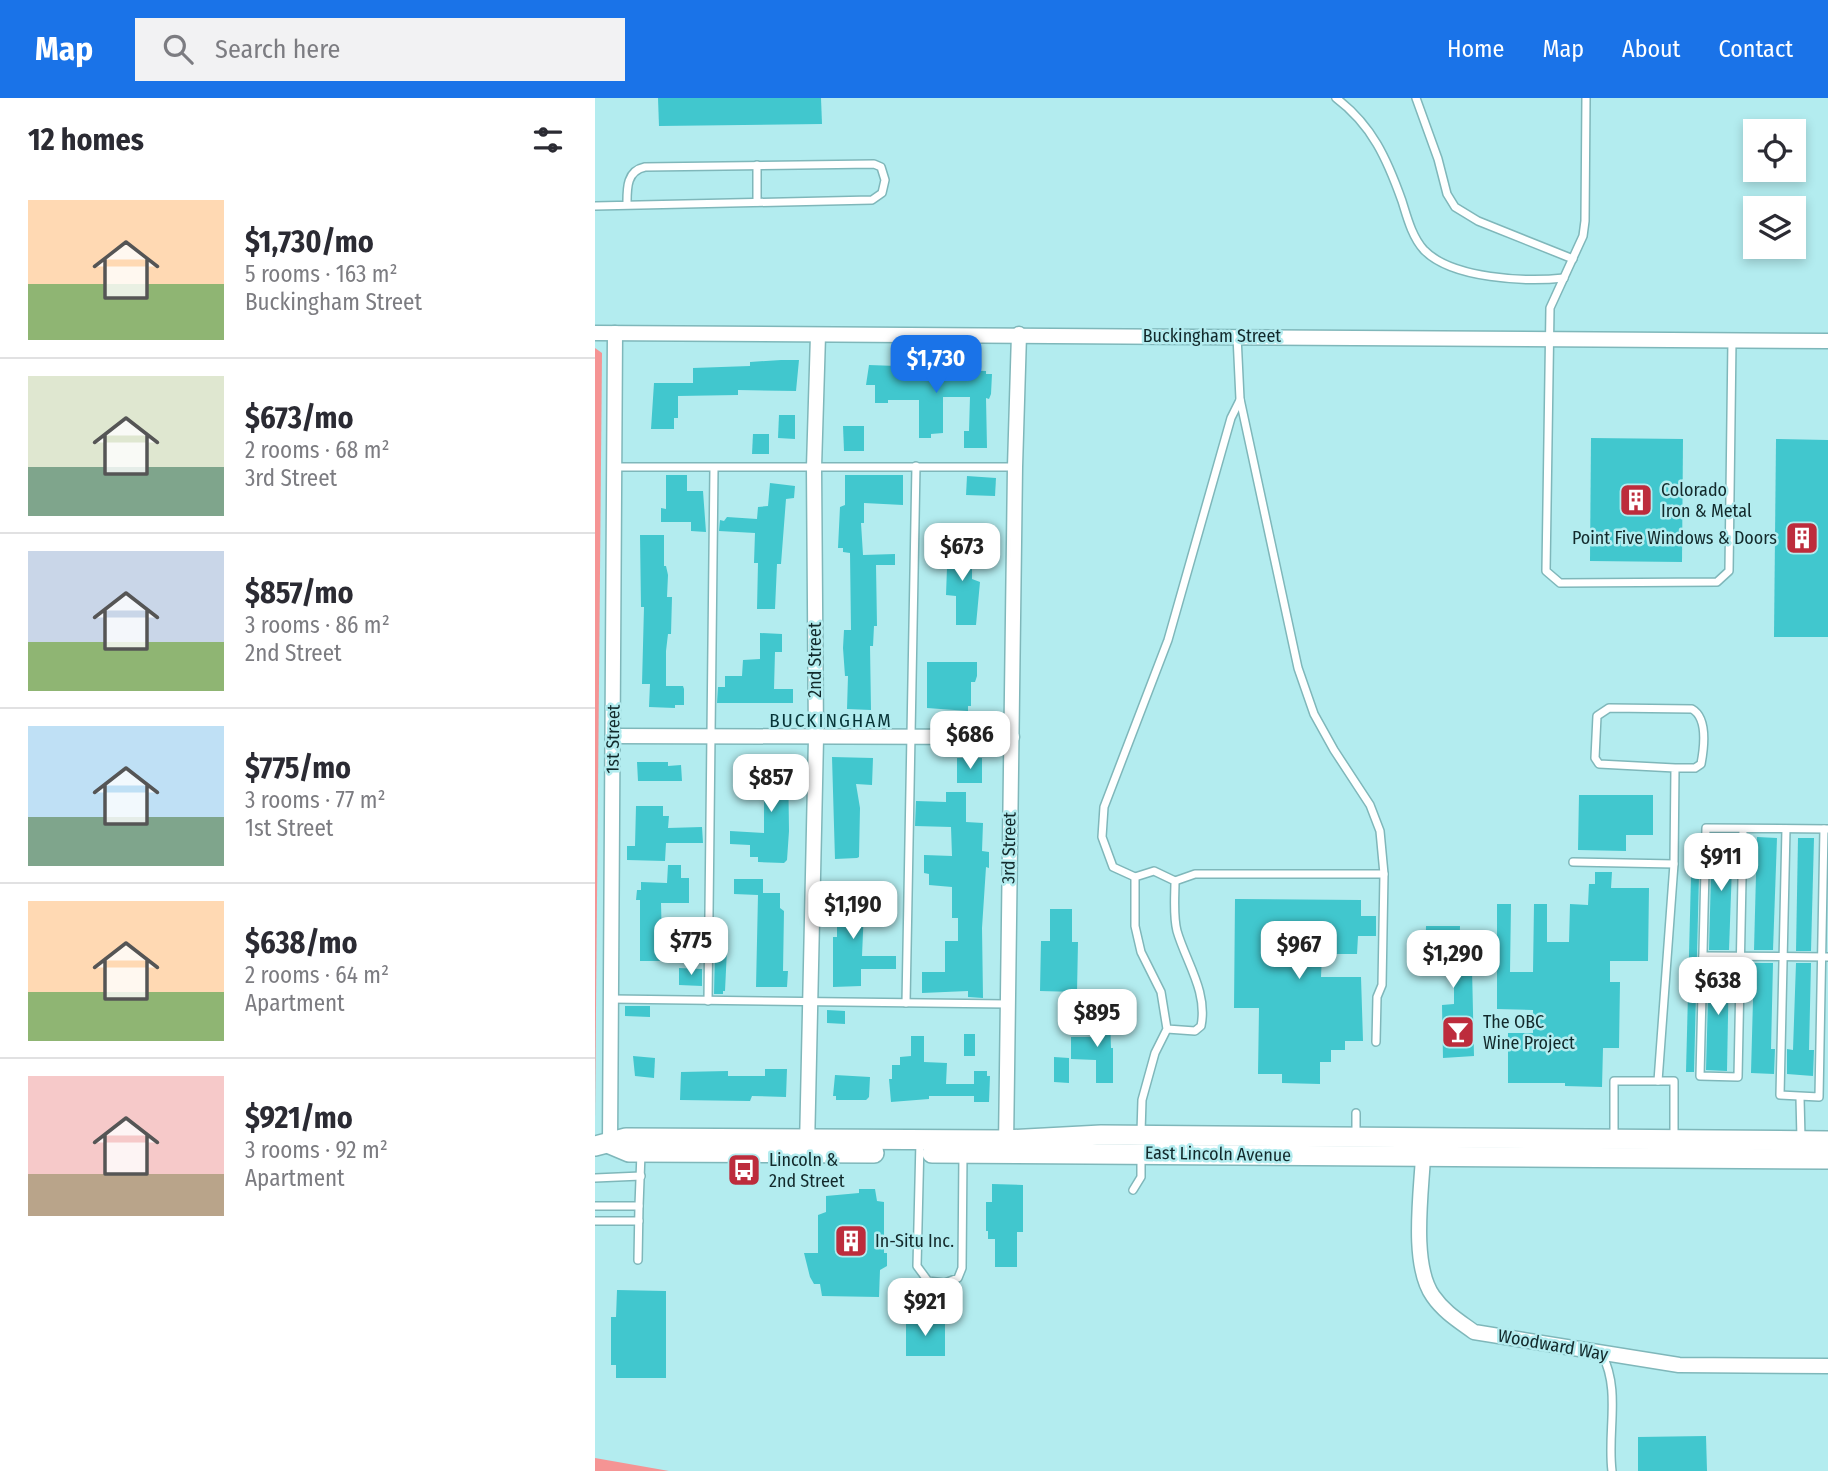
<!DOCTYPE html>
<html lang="en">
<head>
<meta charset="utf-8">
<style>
  :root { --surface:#fff; --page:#f2f2f3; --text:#2b2b33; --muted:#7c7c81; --line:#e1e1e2; --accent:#1a73e8 }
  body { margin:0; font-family:"Fira Sans Condensed",sans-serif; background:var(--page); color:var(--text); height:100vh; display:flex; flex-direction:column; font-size:26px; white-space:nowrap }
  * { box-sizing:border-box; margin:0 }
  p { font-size:23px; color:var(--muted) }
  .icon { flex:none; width:38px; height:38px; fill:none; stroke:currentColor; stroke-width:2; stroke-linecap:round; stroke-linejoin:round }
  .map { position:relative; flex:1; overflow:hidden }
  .side { display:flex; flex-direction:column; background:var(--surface); width:595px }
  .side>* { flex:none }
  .fabs { position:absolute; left:1148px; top:21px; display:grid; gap:14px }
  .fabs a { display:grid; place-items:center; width:63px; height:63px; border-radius:0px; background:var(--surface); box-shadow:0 4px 10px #0003; font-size:35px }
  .price { position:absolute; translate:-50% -60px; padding:0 16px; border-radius:14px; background:#fff; color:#222; font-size:23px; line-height:46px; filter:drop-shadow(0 2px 4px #0008) }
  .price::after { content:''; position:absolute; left:50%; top:42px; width:21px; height:16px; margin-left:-10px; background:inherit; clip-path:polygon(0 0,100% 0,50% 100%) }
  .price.on { background:var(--accent); color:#fff }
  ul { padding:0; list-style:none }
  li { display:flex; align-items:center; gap:21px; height:175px; padding:0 28px }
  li+li { border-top:2px solid var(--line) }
  li span { display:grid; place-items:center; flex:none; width:196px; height:140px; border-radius:0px; color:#555 }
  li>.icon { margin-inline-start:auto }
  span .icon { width:84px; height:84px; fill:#fffc; stroke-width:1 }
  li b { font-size:30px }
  h2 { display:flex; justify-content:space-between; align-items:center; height:84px; padding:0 28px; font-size:30px }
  header { display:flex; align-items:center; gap:42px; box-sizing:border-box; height:98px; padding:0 35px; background:var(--accent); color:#fff }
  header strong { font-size:33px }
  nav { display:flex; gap:38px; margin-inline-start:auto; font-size:24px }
  .search { width:490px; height:63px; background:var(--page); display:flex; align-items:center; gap:18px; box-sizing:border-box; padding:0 24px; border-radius:0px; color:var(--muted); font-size:26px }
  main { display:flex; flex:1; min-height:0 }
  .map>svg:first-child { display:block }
  .green { fill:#f59494 }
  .building { fill:#41c7ce }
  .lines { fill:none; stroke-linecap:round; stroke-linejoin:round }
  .lane-casing { stroke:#7fb7ba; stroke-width:10 }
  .street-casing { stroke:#7fb7ba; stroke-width:17 }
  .secondary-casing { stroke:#7fb7ba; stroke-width:22 }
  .lane { stroke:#fff; stroke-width:7 }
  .street { stroke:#fff; stroke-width:14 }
  .secondary { stroke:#fff; stroke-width:19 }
  .labels { text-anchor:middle; stroke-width:5; stroke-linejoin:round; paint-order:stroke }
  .street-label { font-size:18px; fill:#12292b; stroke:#b3ecef }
  .poi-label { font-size:18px; fill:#12292b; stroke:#b3ecef; text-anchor:start }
  .neighbourhood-label { font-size:19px; letter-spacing:2px; fill:#073437; stroke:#b3ecef }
</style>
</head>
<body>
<header>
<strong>Map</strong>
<div class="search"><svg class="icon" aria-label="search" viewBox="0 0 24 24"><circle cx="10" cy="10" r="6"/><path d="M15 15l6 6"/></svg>Search here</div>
<nav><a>Home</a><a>Map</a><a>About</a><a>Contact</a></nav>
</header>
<main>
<section class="side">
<h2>12 homes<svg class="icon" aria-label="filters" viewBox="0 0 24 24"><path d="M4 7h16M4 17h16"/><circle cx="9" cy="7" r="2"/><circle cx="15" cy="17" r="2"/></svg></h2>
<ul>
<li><span style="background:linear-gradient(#ffd9b3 60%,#8fb573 0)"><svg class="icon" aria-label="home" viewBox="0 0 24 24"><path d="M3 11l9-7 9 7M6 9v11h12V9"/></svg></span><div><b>$1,730/mo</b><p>5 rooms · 163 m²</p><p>Buckingham Street</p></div></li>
<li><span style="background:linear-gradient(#dfe7d0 65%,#7fa58c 0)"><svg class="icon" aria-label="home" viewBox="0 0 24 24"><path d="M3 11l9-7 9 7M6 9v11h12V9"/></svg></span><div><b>$673/mo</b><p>2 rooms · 68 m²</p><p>3rd Street</p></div></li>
<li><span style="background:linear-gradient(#c9d6e8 65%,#8fb573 0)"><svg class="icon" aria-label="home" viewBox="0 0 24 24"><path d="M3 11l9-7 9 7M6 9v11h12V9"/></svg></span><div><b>$857/mo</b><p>3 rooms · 86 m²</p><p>2nd Street</p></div></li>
<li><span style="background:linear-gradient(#bfe0f5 65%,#7fa58c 0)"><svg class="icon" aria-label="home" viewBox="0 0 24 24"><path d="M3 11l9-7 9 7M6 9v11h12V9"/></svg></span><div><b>$775/mo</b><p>3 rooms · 77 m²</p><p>1st Street</p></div></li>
<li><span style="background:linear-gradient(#ffd9b3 65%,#8fb573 0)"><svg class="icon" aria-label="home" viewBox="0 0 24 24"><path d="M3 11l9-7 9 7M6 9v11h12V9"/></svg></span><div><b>$638/mo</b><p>2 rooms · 64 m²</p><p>Apartment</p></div></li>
<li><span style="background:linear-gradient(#f6c9c9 70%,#b9a48a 0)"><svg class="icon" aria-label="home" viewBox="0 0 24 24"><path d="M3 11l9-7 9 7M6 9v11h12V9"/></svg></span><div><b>$921/mo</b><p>3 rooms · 92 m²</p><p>Apartment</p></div></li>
</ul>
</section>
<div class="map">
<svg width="1233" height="1373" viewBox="0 0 1233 1373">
  <rect width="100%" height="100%" fill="#b3ecef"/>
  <!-- green -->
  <g class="green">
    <polygon points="0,250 7,255 0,1022"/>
    <polygon points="0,1360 74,1373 0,1373"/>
  </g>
  <!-- building -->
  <g class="building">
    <polygon points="63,0 226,0 227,26 64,28"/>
    <polygon points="186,262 204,262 201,293 143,292 143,297 83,298 83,320 79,320 79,331 56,331 59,285 98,285 98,270 155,268 155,264"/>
    <polygon points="329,263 348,263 348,267 365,268 365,272 391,273 391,276 397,276 396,296 394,301 391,300 392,350 369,350 369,333 374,333 375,299 348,299 348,335 336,336 336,340 324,340 324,302 293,302 293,305 280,305 280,287 271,287 274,267 329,269"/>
    <polygon points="184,317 200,317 200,341 183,340"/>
    <polygon points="248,328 269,328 269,353 249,353"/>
    <polygon points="158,336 174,336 174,356 157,356"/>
    <polygon points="996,340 1088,341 1087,464 995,463"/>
    <polygon points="1181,341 1233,342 1233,539 1179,539"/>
    <polygon points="71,377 92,377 92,393 108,393 111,434 96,433 96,424 66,424 66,410 71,411"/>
    <polygon points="250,377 308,377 308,407 269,405 269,425 266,425 268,457 300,456 300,467 281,467 282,528 279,528 278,548 275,548 276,612 252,611 253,578 250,578 248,550 249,532 256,532 255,455 248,454 248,450 243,450 245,409 250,407"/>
    <polygon points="372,378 401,380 400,398 371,397"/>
    <polygon points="175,385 200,388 199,400 191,401 186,466 182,466 180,511 162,511 163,465 159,465 160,435 124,433 125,422 129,423 132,419 162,421 163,409 173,408"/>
    <polygon points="45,437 69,437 69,468 71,468 73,477 72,499 77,499 76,536 73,536 71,553 71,588 88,588 89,591 89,607 80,607 80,610 54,609 55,586 47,586 49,509 46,509"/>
    <polygon points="353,442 366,442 370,450 377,450 377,481 385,484 381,527 361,527 361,498 351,497"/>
    <polygon points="165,535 187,536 187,554 180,554 179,591 198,591 198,605 122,605 123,589 130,589 130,578 147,578 148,562 165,561"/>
    <polygon points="332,564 382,564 382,578 380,584 376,584 376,608 373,608 373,613 332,610"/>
    <polygon points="164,659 190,659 193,661 194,733 192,762 189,765 163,764 163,759 155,759 155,747 135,746 135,733 169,735 169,692 164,692"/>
    <polygon points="237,659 278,660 277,687 261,686 265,710 264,759 262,760 240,761"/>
    <rect x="362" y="660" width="25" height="25"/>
    <polygon points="42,664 73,664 73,668 86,667 87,683 43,683"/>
    <polygon points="351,694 371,694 371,724 388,725 387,753 394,754 394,770 391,769 387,830 388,900 373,899 373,893 327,895 327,874 350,874 350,843 363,843 363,820 357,820 357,789 334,787 334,776 329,775 329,757 357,758 356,729 320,728 321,703 351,704"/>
    <polygon points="984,697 1058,697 1058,737 1031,737 1031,753 983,752"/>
    <polygon points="41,708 68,708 68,718 74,718 73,730 107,729 108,745 71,745 70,763 32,762 32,748 40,748"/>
    <polygon points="1097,739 1105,739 1099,974 1091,974"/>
    <polygon points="1117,739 1138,740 1134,852 1114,852"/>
    <polygon points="1162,739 1182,740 1178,852 1159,852"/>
    <polygon points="1203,740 1219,740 1216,853 1201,853"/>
    <polygon points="73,767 86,767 86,780 94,780 94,805 66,805 67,844 83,844 83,863 45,863 45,802 41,802 42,792 46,792 46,784 72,785"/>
    <polygon points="1000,774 1017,774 1016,790 1054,790 1053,863 1015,863 1015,884 1025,884 1024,950 1008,950 1007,989 970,988 970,985 913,985 913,935 938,935 938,912 902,911 902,806 916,806 915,874 938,874 939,806 952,806 952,844 974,844 975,806 993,807 994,786 1000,786"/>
    <polygon points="139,781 168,781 168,795 185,795 185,810 189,813 188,873 193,873 192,889 161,889 163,797 139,796"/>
    <polygon points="248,786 270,787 267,858 301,858 301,871 266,871 266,888 238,889 238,839 242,839 242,810 245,810 245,792 248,792"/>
    <polygon points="640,801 766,802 766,818 781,818 781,838 763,838 762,856 727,856 726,879 766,879 768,943 750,943 750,952 736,952 736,964 725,964 725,986 687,985 687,976 663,976 664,910 639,910"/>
    <polygon points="455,811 477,811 477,844 483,844 482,894 445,893 446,843 455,843"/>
    <polygon points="831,828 865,828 864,870 877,870 879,958 848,960 847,907 859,906 859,871 830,871"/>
    <polygon points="120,851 132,851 130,893 128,893 128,896 119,896"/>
    <polygon points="1114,864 1134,864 1132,973 1111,972"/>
    <polygon points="1159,865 1178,865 1176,951 1180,951 1179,976 1156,975"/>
    <polygon points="1201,865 1216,865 1214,952 1219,952 1218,978 1192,976 1192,951 1198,952"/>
    <polygon points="84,870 107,871 107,888 84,887"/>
    <polygon points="30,908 55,908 55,919 30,918"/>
    <polygon points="232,912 250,913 250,926 232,925"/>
    <polygon points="496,919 515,919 516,950 518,950 518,985 501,985 501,962 476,961 476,939 496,939"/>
    <rect x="369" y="936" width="11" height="22"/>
    <polygon points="316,938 329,938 329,964 352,965 351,986 379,986 379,973 392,973 392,978 395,978 394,1004 379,1004 379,998 334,998 334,1001 296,1004 294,981 297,981 297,967 305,967 305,959 316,958"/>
    <polygon points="38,958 60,960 59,980 40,978"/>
    <polygon points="459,959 474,960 474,985 459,984"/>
    <polygon points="170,971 192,971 191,999 157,998 155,1003 85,1002 86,974 133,973 133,978 170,978"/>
    <polygon points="240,977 275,979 274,999 271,1002 241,1002 241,998 238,998"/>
    <polygon points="397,1086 428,1087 428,1134 422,1134 422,1169 400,1169 400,1141 393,1141 393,1133 391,1133 391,1104 397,1104"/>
    <polygon points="264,1091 280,1091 282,1103 289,1104 289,1155 292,1155 292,1168 285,1172 284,1199 227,1198 225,1186 219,1186 215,1179 209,1155 223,1155 223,1117 231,1114 231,1098 264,1095"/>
    <polygon points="22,1192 71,1193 71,1280 21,1280 21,1267 16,1267 16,1219 21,1219"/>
    <polygon points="311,1222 350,1223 350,1258 311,1258"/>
    <polygon points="1111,1338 1112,1373 1043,1373 1043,1339"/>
  </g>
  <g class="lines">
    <defs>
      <g id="lane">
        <path d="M741 0C777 27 792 61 807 103 812 119 817 139 829 152 857 181 931 184 969 180"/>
        <polyline points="821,0 843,61 852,96 860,109 883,123 978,161"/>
        <polyline points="991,0 990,123 988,138 955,210 951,473 965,485 1122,484 1134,473 1137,242"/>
        <polyline points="162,67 162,104"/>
        <path d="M0 108 277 102 287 95 290 82 286 69 279 66 50 69C31 73 32 91 32 107"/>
        <polyline points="642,238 645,301 703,570 719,616 739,652 775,707 785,733 789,776 787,887 782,899 781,944"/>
        <polyline points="20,369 420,369"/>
        <polyline points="1148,731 1143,979 1105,978 1111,730 1233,731"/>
        <polyline points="1191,731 1185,997 1224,999 1229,731"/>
        <polyline points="978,764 1079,766"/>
        <polyline points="540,779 518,769 507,739 509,709 573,542 636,320 645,302"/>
        <polyline points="580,783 600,776 789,776"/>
        <polyline points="1108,858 1233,859"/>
        <polyline points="16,901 411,906"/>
        <polyline points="113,903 119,370"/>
        <polyline points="311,905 321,368"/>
        <path d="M1063 983 1079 766 1080 670 1004 666 1000 660 1002 618 1014 610 1097 611C1113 620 1109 650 1106 666L1100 670H1080"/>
        <polyline points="1205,1000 1206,1040"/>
        <polyline points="761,1015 761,1039"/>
        <path d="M546 1034 547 1002 560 955 572 931 566 894 546 854 540 828V779L559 773 580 783C580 798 578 818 582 833 591 864 613 894 606 928L600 933 572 931"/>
        <polyline points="1019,1040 1019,983 1079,983 1079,1040"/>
        <polyline points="325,1043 322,1168 333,1183 350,1185 363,1180 367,1170 368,1056"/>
        <polyline points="0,1080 46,1078"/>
        <polyline points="538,1092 546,1079 546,1057"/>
        <polyline points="0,1108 44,1108 46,1055"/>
        <polyline points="0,1123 44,1123"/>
        <polyline points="43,1162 44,1108"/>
        <path d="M1007 1256C1026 1293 1012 1333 1017 1373"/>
      </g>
      <g id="street">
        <polyline points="0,235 1233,243"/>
        <polyline points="18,638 417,639"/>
        <polyline points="15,1046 20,235"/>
        <polyline points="411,1049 420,369 424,236"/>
        <polyline points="212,1050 221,640 219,369 223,237"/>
        <path d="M828 1059C826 1097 816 1167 838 1198 849 1214 864 1223 879 1234L1084 1267 1233 1268"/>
      </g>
      <g id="secondary">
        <polyline points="15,1046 34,1054 279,1055"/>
        <polyline points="0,1048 31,1040 411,1042 506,1037 1233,1043"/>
        <polyline points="337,1055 1233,1061"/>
      </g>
    </defs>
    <!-- lane casing -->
    <use href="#lane" class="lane-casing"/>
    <!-- street casing -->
    <use href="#street" class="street-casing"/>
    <!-- secondary casing -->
    <use href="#secondary" class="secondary-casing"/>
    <!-- lane -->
    <use href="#lane" class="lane"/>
    <!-- street -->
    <use href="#street" class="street"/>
    <!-- secondary -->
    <use href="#secondary" class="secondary"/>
  </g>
  <!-- icons -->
  <defs>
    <symbol id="building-square" viewBox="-11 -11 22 22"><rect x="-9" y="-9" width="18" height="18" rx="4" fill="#bd2c3c" stroke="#b3ecef"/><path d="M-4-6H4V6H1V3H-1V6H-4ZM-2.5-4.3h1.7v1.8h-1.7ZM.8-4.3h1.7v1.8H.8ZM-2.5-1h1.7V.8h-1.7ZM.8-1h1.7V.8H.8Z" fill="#fff"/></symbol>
    <symbol id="bar-square" viewBox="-11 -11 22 22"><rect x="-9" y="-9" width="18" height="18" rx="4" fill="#bd2c3c" stroke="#b3ecef"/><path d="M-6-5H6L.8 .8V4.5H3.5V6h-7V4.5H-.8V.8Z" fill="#fff"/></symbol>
    <symbol id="bus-square" viewBox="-11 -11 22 22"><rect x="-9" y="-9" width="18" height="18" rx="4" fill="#bd2c3c" stroke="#b3ecef"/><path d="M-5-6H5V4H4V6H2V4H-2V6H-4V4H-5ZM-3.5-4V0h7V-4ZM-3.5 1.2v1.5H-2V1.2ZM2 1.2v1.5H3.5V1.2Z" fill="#fff"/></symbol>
  </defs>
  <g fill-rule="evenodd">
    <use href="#building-square" x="1022" y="383" width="38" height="38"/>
    <use href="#building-square" x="1188" y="421" width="38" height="38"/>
    <use href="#bar-square" x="844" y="915" width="38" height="38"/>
    <use href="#bus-square" x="130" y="1053" width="38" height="38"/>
    <use href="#building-square" x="237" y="1124" width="38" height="38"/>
  </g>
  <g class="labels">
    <!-- street labels -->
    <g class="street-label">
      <text x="617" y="244">Buckingham Street</text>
      <text transform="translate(220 562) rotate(-90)" y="6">2nd Street</text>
      <text transform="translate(18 641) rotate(-89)" y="6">1st Street</text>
      <text transform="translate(414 750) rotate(-89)" y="6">3rd Street</text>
      <text transform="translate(623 1056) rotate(1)" y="6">East Lincoln Avenue</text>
      <text transform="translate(958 1247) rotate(10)" y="6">Woodward Way</text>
    </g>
    <!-- poi labels -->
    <g class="poi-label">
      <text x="1066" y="398">Colorado<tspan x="1066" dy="21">Iron &amp; Metal</tspan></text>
      <text x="1182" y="446" text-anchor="end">Point Five Windows &amp; Doors</text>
      <text x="888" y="930">The OBC<tspan x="888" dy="21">Wine Project</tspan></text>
      <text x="174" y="1068">Lincoln &amp;<tspan x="174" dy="21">2nd Street</tspan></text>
      <text x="280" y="1149">In-Situ Inc.</text>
    </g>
    <!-- neighbourhood labels -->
    <g class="neighbourhood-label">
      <text x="236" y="629">BUCKINGHAM</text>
    </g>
  </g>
</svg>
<div class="fabs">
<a><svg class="icon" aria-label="locate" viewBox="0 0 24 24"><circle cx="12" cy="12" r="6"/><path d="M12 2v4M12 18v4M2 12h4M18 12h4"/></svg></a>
<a><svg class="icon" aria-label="layers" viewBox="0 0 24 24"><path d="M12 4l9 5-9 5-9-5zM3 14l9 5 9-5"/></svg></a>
</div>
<b class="price on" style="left:341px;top:297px">$1,730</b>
<b class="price" style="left:367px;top:485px">$673</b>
<b class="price" style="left:375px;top:673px">$686</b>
<b class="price" style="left:176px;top:716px">$857</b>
<b class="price" style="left:1126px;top:795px">$911</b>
<b class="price" style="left:258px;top:843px">$1,190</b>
<b class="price" style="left:96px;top:879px">$775</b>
<b class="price" style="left:704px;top:883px">$967</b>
<b class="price" style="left:858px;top:892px">$1,290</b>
<b class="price" style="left:1123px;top:919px">$638</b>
<b class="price" style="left:502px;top:951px">$895</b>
<b class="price" style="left:330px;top:1240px">$921</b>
</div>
</main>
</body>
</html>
